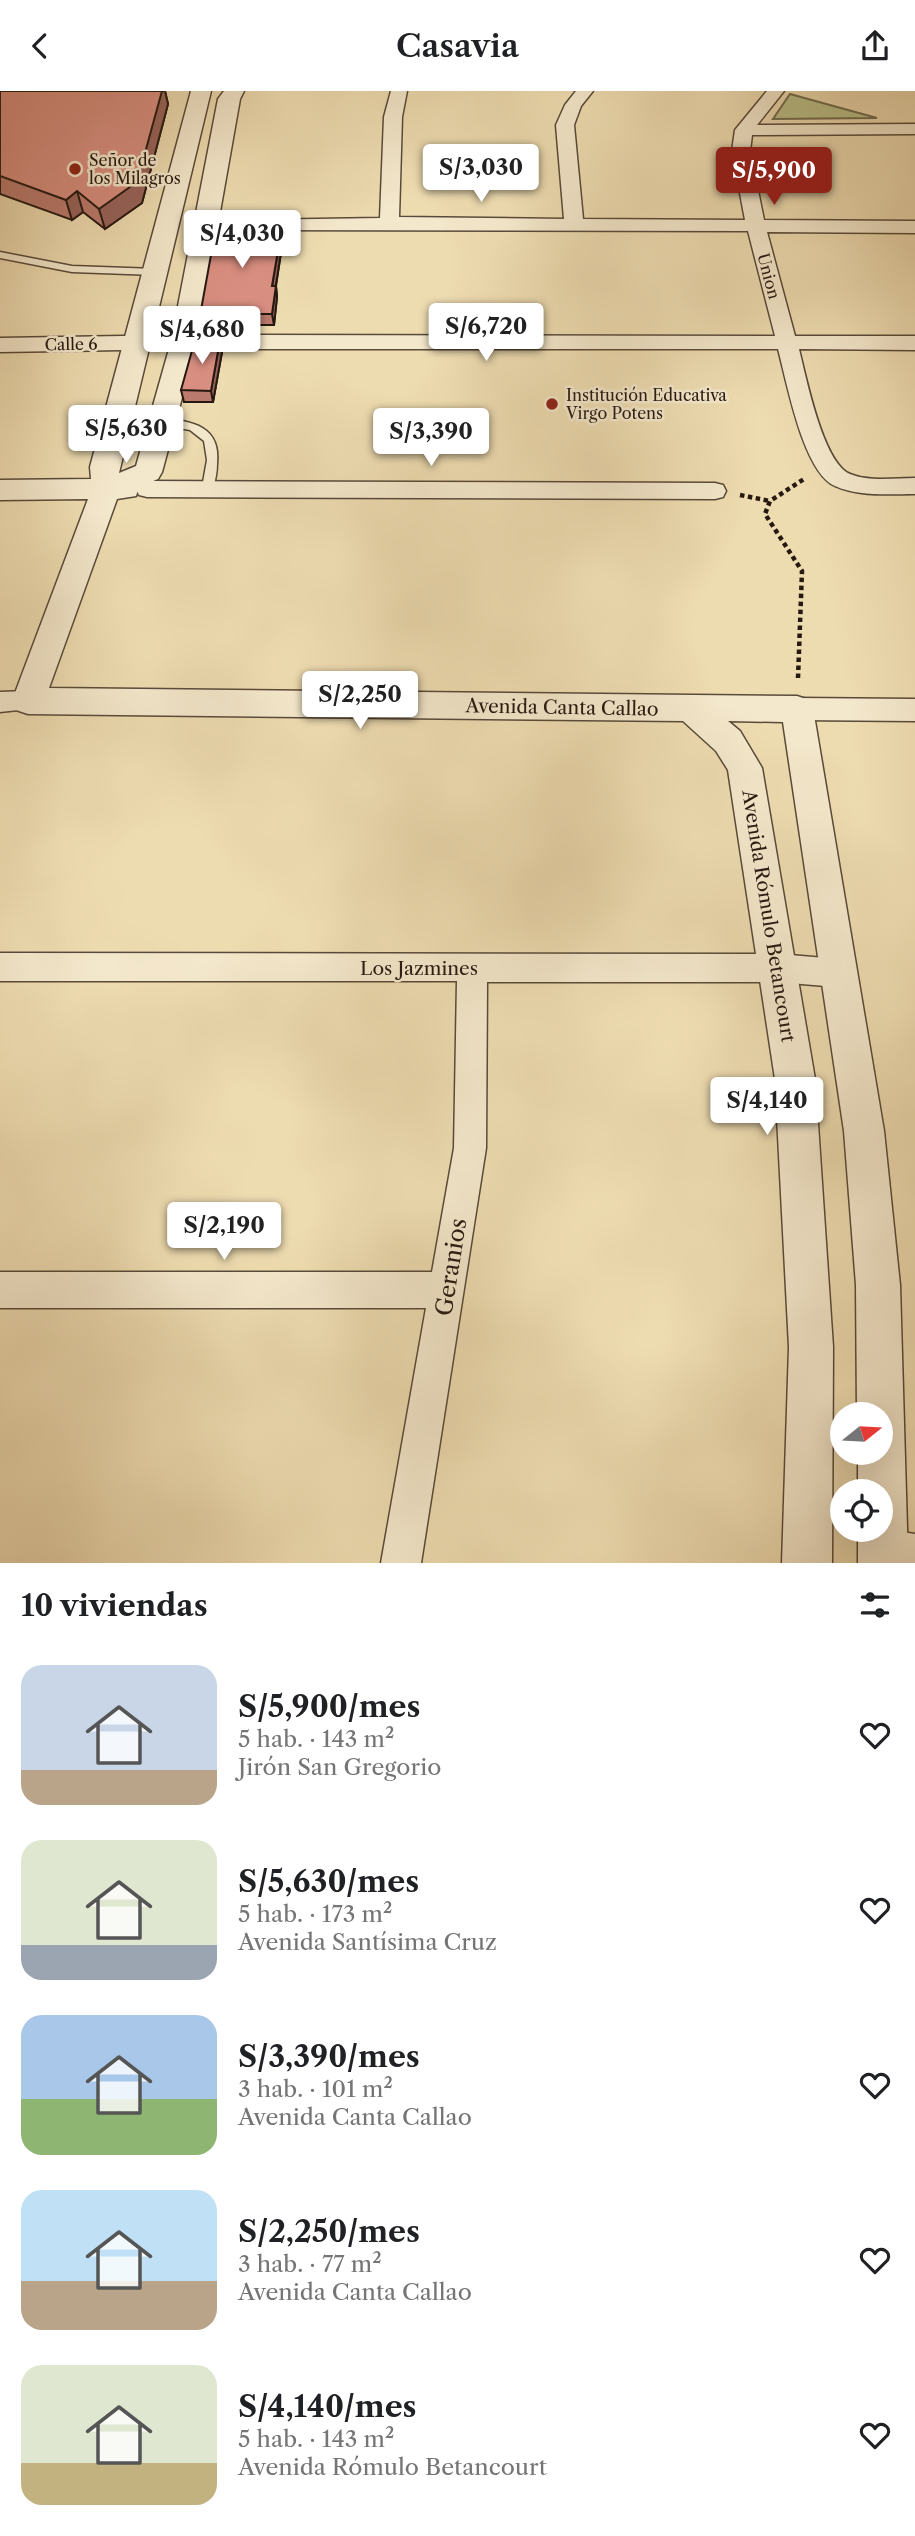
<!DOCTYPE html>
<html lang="es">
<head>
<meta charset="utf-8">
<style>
  :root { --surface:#fff; --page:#f2f2f2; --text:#202124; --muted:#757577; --accent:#8f2418 }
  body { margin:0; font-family:"Libre Caslon Text",serif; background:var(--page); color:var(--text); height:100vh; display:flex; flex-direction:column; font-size:26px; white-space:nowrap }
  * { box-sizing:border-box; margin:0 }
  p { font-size:23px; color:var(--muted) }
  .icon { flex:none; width:38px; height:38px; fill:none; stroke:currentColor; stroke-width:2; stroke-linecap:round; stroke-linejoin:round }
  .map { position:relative; height:1472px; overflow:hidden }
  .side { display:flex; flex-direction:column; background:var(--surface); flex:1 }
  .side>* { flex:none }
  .needle { width:46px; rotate:72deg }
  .controls { position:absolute; left:830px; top:1311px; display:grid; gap:14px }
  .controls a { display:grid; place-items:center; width:63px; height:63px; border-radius:50%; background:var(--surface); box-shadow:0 7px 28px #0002; font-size:35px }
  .price { position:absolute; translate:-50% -60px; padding:0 16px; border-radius:7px; background:#fff; color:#222; font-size:23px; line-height:46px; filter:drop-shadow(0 2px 4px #0008) }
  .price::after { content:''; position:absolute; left:50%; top:42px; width:21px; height:16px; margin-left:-10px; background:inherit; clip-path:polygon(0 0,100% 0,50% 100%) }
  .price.current { background:var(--accent); color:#fff }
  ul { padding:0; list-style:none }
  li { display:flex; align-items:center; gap:21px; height:175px; padding:0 21px }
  li span { display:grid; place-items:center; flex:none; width:196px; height:140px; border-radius:21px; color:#555 }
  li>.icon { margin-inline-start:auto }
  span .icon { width:84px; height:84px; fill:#fffc; stroke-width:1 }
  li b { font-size:30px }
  h2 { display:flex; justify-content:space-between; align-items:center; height:84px; padding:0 21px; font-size:30px }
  header { display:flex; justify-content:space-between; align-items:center; height:91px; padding:0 21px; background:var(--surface); font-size:32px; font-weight:600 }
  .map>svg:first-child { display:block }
  .green { fill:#bac08a; stroke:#706c4e; stroke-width:2 }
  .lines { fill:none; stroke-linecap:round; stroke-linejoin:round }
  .service-casing { stroke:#594a39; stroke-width:3 }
  .minor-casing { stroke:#594a39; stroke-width:3 }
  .tertiary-casing { stroke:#594a39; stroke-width:3 }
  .path { stroke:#271911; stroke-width:4.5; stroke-dasharray:4.5 3.5; stroke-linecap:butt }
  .service { fill:#f4e8cc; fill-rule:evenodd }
  .minor { fill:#f4e8cc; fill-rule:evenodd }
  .tertiary { fill:#f4e8cc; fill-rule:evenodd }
  .wall { fill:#ba7a6e; stroke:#271911; stroke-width:2 }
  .shaded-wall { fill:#97635a; stroke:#271911; stroke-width:2 }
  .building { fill:#d88e80; stroke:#271911; stroke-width:2 }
  .poi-dot { fill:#8f2418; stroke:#f4e8cc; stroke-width:2.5 }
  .labels { text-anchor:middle; stroke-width:5; stroke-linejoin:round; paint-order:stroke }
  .far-poi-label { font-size:16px; fill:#271911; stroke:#f4e8cc; text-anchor:start }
  .far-street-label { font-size:16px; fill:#271911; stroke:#f4e8cc }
  .street-label { font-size:19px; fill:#271911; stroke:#f4e8cc }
  .near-street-label { font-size:23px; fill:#271911; stroke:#f4e8cc }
</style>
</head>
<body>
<header><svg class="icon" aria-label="back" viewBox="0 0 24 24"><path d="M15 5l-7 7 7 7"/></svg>Casavia<svg class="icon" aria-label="share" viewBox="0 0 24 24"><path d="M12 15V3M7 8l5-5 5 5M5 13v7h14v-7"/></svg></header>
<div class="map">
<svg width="915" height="1472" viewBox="0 0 915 1472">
  <rect width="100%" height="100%" fill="#eedcb1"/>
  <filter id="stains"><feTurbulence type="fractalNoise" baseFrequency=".00286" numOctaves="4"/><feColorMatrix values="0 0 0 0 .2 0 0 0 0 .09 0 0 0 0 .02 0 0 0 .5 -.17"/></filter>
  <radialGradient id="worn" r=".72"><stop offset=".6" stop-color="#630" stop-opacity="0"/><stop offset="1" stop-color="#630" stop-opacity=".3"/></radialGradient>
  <!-- green -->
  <polygon class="green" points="790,3 877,27 773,28"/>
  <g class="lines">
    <defs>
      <g id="service">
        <polygon points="0,161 72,175 156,178 161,181 156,184 72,181 0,167"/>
        <path d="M163 327C193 331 221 335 217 373 217 382 215 391 212 400L208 401 202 397 207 369 204 350 190 339 159 334V328Z"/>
      </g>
      <g id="minor">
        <path d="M391 0H407L402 26 399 126 564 128 556 34 565 14 576 0H593L581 15 574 34 583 128 745 129 732 60 735 39 767 0H784L757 34 915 33V43L752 44 750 60 764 129 915 130V142L767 141 795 245H915V259L799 258C806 286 823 372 850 383 869 391 895 387 915 387V403C889 403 859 406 835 395 803 381 787 291 778 258H184L0 261V247L184 244 775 245 748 140 239 139 237 135 239 131 246 129 380 127 384 26Z"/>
        <polygon points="147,390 715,392 723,394 726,400 723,406 715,408 147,406 139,404 136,398 139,392"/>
        <polygon points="28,600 37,603 41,610 37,617 0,621 0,601"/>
        <polygon points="797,607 915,608 915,630 797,629 788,625 784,618 788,611"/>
        <polygon points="0,862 778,863 837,868 848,872 852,882 848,892 837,896 778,891 487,891 486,1057 421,1472 381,1472 426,1217 0,1217 0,1181 432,1181 454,1057 457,890 0,890"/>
        <polygon points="883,1438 915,1443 915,1472 869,1472 863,1458 869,1444"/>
      </g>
      <polygon id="tertiary" points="191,0 211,0 119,382 136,375 171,251 218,8 224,0 244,0 240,8 197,251 162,381 158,388 139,396 136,405 117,408 49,597 797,605 809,609 813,618 884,1040 900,1194 908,1472 858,1472 858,1438 880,1438 880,1400 858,1400 858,1362 880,1362 880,1323 857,1323 856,1194 844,1040 783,631 728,630 740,640 762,677 815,988 833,1256 832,1472 782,1472 789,1256 775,988 728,679 716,660 683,630 28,623 16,619 12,610 88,408 0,409 0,389 91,388 90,376"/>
    </defs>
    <!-- service casing -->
    <use href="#service" class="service-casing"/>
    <!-- minor casing -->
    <use href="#minor" class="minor-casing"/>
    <!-- tertiary casing -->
    <use href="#tertiary" class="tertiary-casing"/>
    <!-- path -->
    <g class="path">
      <polyline points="740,404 770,410"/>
      <polyline points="798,587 802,480 765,423 770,410 804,388"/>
    </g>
    <!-- service -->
    <use href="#service" class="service"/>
    <!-- minor -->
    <use href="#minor" class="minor"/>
    <!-- tertiary -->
    <use href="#tertiary" class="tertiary"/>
  </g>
  <!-- wall -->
  <g class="wall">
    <polygon points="0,0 165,0 168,13 142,112 105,138 83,121 72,129 0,103"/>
    <polygon points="284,142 276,195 277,206 274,234 227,234 226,241 201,241 199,230"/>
    <polygon points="220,249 222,261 213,311 184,311 181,299"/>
  </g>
  <!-- shaded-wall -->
  <g class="shaded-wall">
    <polygon points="162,0 165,0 168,13 142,112 105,138 99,118"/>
    <polygon points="77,100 83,121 72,129 66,109"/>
    <polygon points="283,130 284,142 274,206 272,195"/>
    <polygon points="276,195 277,206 274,234 272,223"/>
    <polygon points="225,223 227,234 226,241 224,230"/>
    <polygon points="220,249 222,261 213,311 211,300"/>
  </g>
  <!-- building -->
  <g class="building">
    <polygon points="0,0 162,0 137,91 99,118 77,100 66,109 0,85"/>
    <polygon points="283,130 272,195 276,195 272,223 225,223 224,230 199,230 217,131"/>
    <polygon points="195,249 220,249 211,300 181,299"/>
  </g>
  <!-- markers -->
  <g class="poi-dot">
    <circle cx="75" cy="78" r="7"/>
    <circle cx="552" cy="313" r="7"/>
  </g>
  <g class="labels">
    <!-- far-poi labels -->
    <g class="far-poi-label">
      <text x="89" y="75">Señor de<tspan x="89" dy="18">los Milagros</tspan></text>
      <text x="566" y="310">Institución Educativa<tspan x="566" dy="18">Virgo Potens</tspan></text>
    </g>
    <!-- far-street labels -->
    <g class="far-street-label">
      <text transform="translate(769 185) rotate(75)" y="6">Union</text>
      <text transform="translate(71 253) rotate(-1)" y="6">Calle 6</text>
    </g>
    <!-- street labels -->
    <g class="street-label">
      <text transform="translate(562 616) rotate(1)" y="7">Avenida Canta Callao</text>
      <text transform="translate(769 825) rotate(81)" y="7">Avenida Rómulo Betancourt</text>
      <text x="419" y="884">Los Jazmines</text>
    </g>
    <!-- near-street labels -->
    <g class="near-street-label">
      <text transform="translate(451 1176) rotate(-81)" y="8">Geranios</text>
    </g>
  </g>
  <rect width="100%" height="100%" filter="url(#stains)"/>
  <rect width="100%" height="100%" fill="url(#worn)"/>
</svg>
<div class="controls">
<a><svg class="needle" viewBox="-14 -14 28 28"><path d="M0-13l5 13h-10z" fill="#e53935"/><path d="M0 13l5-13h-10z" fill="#757577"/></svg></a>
<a><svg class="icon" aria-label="locate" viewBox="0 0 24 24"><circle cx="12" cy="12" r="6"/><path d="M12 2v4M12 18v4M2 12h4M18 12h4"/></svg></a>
</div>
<b class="price" style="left:481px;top:113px">S/3,030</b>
<b class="price current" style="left:774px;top:116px">S/5,900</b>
<b class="price" style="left:242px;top:179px">S/4,030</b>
<b class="price" style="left:486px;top:272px">S/6,720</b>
<b class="price" style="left:202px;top:275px">S/4,680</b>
<b class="price" style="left:126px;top:374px">S/5,630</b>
<b class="price" style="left:431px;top:377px">S/3,390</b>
<b class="price" style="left:360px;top:640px">S/2,250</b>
<b class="price" style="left:767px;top:1046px">S/4,140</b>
<b class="price" style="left:224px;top:1171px">S/2,190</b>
</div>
<section class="side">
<h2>10 viviendas<svg class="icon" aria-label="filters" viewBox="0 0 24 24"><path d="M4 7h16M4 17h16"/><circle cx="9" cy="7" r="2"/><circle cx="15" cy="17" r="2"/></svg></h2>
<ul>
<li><span style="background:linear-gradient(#c9d6e8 75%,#b9a48a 0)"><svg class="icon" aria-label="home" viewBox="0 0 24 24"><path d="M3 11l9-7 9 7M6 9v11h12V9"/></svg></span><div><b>S/5,900/mes</b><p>5 hab. · 143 m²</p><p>Jirón San Gregorio</p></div><svg class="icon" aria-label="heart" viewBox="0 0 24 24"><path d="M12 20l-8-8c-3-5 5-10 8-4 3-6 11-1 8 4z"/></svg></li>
<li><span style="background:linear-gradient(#dfe7d0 75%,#9aa5b1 0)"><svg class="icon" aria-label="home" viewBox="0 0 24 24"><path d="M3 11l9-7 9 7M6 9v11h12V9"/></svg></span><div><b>S/5,630/mes</b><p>5 hab. · 173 m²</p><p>Avenida Santísima Cruz</p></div><svg class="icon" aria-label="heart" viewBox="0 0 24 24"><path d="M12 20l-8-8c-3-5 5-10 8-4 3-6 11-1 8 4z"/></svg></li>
<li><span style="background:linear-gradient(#a9c7e8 60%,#8fb573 0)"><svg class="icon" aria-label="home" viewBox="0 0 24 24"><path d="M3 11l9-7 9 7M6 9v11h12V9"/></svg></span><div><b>S/3,390/mes</b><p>3 hab. · 101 m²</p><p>Avenida Canta Callao</p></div><svg class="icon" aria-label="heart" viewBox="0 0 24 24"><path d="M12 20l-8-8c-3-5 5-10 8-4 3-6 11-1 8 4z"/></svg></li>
<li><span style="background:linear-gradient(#bfe0f5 65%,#b9a48a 0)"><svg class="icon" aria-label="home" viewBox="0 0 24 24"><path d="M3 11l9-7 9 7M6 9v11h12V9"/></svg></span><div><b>S/2,250/mes</b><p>3 hab. · 77 m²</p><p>Avenida Canta Callao</p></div><svg class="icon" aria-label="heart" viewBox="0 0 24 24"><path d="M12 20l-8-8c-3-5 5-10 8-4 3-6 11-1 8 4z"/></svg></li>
<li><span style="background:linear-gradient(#dfe7d0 70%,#c2b280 0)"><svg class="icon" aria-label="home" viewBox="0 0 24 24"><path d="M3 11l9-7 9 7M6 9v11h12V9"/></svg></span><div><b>S/4,140/mes</b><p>5 hab. · 143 m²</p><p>Avenida Rómulo Betancourt</p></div><svg class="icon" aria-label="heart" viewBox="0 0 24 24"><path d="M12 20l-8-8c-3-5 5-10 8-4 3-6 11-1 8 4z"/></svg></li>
</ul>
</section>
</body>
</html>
